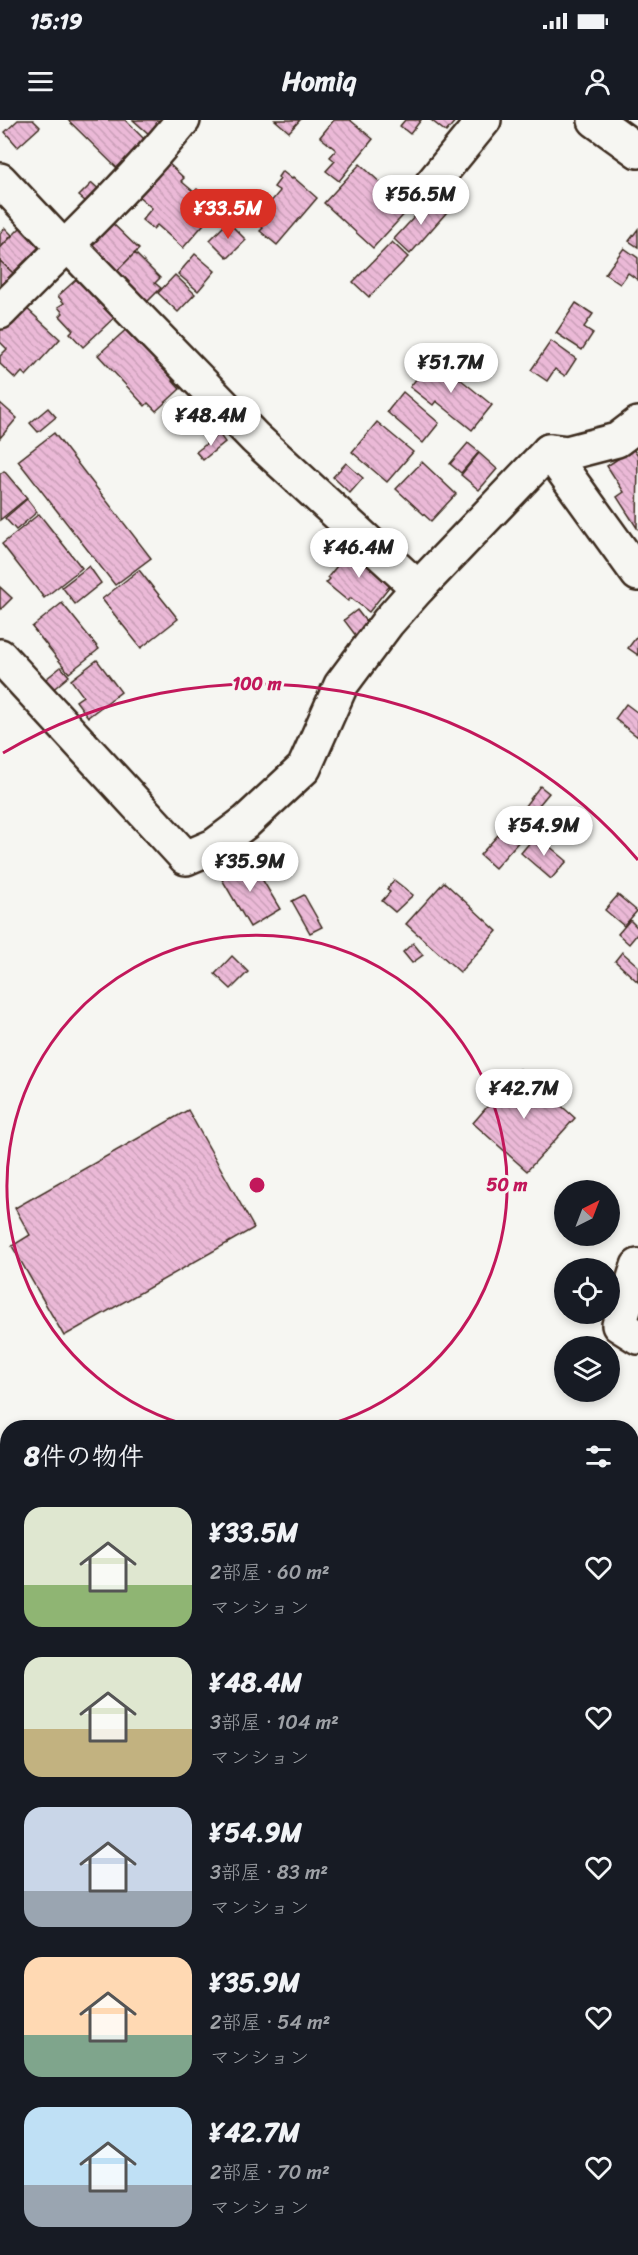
<!DOCTYPE html>
<html lang="ja">
<head>
<meta charset="utf-8">
<style>
  :root { --surface:#171b24; --page:#20242c; --text:#f1f3f6; --muted:#9ea1a6; --accent:#d93025 }
  body { margin:0; font-family:Sriracha,"Klee One",sans-serif; background:var(--page); color:var(--text); height:100vh; display:flex; flex-direction:column; font-size:22px; white-space:nowrap }
  * { box-sizing:border-box; margin:0 }
  p { font-size:20px; color:var(--muted) }
  .icon { flex:none; width:33px; height:33px; fill:none; stroke:currentColor; stroke-width:2; stroke-linecap:round; stroke-linejoin:round }
  .map { position:relative; flex:1; overflow:hidden }
  .side { position:absolute; left:0px; top:1300px; width:639px; height:836px; display:flex; flex-direction:column; background:var(--surface); border-radius:24px 24px 0 0; box-shadow:0 3px 9px #0003 }
  .side>* { flex:none }
  .needle { width:39px; rotate:42deg }
  .fabs { position:absolute; left:554px; top:1060px; display:grid; gap:12px }
  .fabs a { display:grid; place-items:center; width:66px; height:66px; border-radius:50%; background:var(--surface); box-shadow:0 3px 9px #0003; font-size:30px }
  .price { position:absolute; translate:-50% -51px; padding:0 14px; border-radius:21px; background:#fff; color:#222; font-size:20px; line-height:39px; filter:drop-shadow(0 2px 3px #0008) }
  .price::after { content:''; position:absolute; left:50%; top:36px; width:18px; height:14px; margin-left:-9px; background:inherit; clip-path:polygon(0 0,100% 0,50% 100%) }
  .price.current { background:var(--accent); color:#fff }
  ul { padding:0; list-style:none }
  li { display:flex; align-items:center; gap:18px; height:150px; padding:0 24px }
  li span { display:grid; place-items:center; flex:none; width:168px; height:120px; border-radius:18px; color:#555 }
  li>.icon { margin-inline-start:auto }
  span .icon { width:72px; height:72px; fill:#fffc; stroke-width:1 }
  li b { font-size:26px }
  h2 { display:flex; justify-content:space-between; align-items:center; height:72px; padding:0 24px; font-size:26px }
  .status { display:flex; justify-content:space-between; align-items:center; height:42px; padding:0 30px; background:var(--surface); direction:ltr }
  .status svg { height:16px; fill:currentColor }
  header { display:flex; justify-content:space-between; align-items:center; height:78px; padding:0 24px; background:var(--surface); font-size:27px; font-weight:700 }
  .map>svg:first-child { display:block }
  .building { fill:url(#building-back-hatch); stroke:#3b2a1e; stroke-width:1.5 }
  .lines { fill:none; stroke-linecap:round; stroke-linejoin:round }
  .minor-casing { stroke:#3b2a1e; stroke-width:38 }
  .minor { stroke:#f6f6f2; stroke-width:33 }
  .ring { fill:none; stroke:#c2185b; stroke-width:3 }
  .centre { fill:#c2185b; stroke:#f6f6f2; stroke-width:3 }
  .ring-label { font-size:18px; text-anchor:middle; font-weight:bold; fill:#c2185b; stroke:#f6f6f2; stroke-width:6; stroke-linejoin:round; paint-order:stroke }
</style>
</head>
<body>
<div class="status"><b>15:19</b><svg viewBox="0 0 49 12"><path d="M0 12V9h3v3zM5 12V6h3v6zM10 12V3h3v9zM15 12V0h3v12zM26 1h20v11H26zM47 4h2v5h-2z"/></svg></div>
<header><svg class="icon" aria-label="menu" viewBox="0 0 24 24"><path d="M4 6h16M4 12h16M4 18h16"/></svg>Homiq<svg class="icon" aria-label="person" viewBox="0 0 24 24"><circle cx="12" cy="8" r="4"/><path d="M4 21q1-7 8-7t8 7"/></svg></header>
<div class="map">
<svg width="638" height="2135" viewBox="0 0 638 2135">
  <defs>
    <pattern id="building-back-hatch" width="6" height="6" patternUnits="userSpaceOnUse" patternTransform="scale(1.5)"><rect width="6" height="6" fill="#ebb9d7"/><path d="M-1 5l2 2M0 0l6 6M5-1l2 2" fill="none" stroke="#ca9fb8"/></pattern>
  </defs>
  <rect width="100%" height="100%" fill="#f6f6f2"/>
  <filter id="ink" filterUnits="userSpaceOnUse"><feTurbulence type="fractalNoise" baseFrequency=".0167" numOctaves="2"/><feDisplacementMap in="SourceGraphic" scale="12" xChannelSelector="R" yChannelSelector="G"/><feConvolveMatrix kernelMatrix="1 2 1 2 8 2 1 2 1" color-interpolation-filters="sRGB"/></filter>
  <g filter="url(#ink)">
    <!-- building -->
    <g class="building">
      <polygon points="18,0 33,0 40,7 18,27 5,12"/>
      <polygon points="68,0 125,0 147,22 119,50"/>
      <polygon points="133,0 163,0 150,15"/>
      <polygon points="275,0 300,0 289,12"/>
      <polygon points="334,0 350,0 373,19 339,61 326,51 335,41 330,37 336,30 320,17"/>
      <polygon points="405,0 421,0 410,14 400,6"/>
      <polygon points="431,0 456,0 446,12"/>
      <polygon points="166,41 184,58 181,61 194,72 197,69 218,88 183,128 157,105 153,109 142,100 152,88 136,74"/>
      <polygon points="360,44 409,89 373,128 324,83"/>
      <polygon points="282,51 292,59 293,57 317,78 277,125 260,111 263,108 252,99 258,93 260,95 280,71 274,67 280,59 278,57"/>
      <polygon points="92,63 104,74 91,86 79,76"/>
      <polygon points="432,78 447,92 410,134 394,119"/>
      <polygon points="108,99 139,129 117,151 101,135 84,123"/>
      <polygon points="228,102 246,120 228,138 210,120"/>
      <polygon points="22,106 41,125 13,153 0,141 0,128"/>
      <polygon points="5,108 12,115 0,128 0,113"/>
      <polygon points="638,109 638,127 629,121"/>
      <polygon points="392,122 408,137 369,177 353,162"/>
      <polygon points="624,128 638,138 638,160 628,153 620,164 605,154"/>
      <polygon points="135,133 160,158 155,163 161,168 147,182 111,157"/>
      <polygon points="195,134 215,151 198,171 178,154"/>
      <polygon points="0,141 13,153 0,166"/>
      <polygon points="81,155 117,195 83,227 70,213 73,210 60,196 63,193 58,187 64,183 58,176"/>
      <polygon points="175,155 195,174 178,192 158,173"/>
      <polygon points="576,183 593,194 584,207 593,213 582,230 556,213"/>
      <polygon points="23,185 60,219 26,256 22,252 16,259 0,244 0,236 7,229 0,222 0,209"/>
      <polygon points="131,205 178,255 172,260 180,269 156,291 148,283 145,286 98,235"/>
      <polygon points="551,221 576,239 565,256 555,249 547,261 531,250"/>
      <polygon points="433,237 492,285 472,310 436,281 433,285 410,267"/>
      <polygon points="403,272 439,303 423,323 387,292"/>
      <polygon points="0,283 17,298 0,318"/>
      <polygon points="48,288 56,297 38,312 30,303"/>
      <polygon points="377,302 413,332 387,362 352,332"/>
      <polygon points="54,313 151,438 115,465 18,341"/>
      <polygon points="219,314 225,322 203,340 196,332"/>
      <polygon points="468,323 479,332 461,353 450,344"/>
      <polygon points="633,329 638,336 637,408 617,377 624,372 607,346"/>
      <polygon points="479,333 497,349 479,370 461,355"/>
      <polygon points="422,342 456,374 431,401 396,369"/>
      <polygon points="346,343 363,358 350,373 333,357"/>
      <polygon points="4,351 27,378 0,400 0,354"/>
      <polygon points="27,379 37,392 16,410 5,398"/>
      <polygon points="39,394 82,448 44,478 2,424"/>
      <polygon points="355,424 392,463 369,492 351,478 348,481 326,463 330,459 328,457"/>
      <polygon points="89,446 101,463 75,484 62,467"/>
      <polygon points="139,450 178,499 141,528 102,479"/>
      <polygon points="0,467 12,478 0,490"/>
      <polygon points="62,483 99,529 69,553 32,507"/>
      <polygon points="357,490 371,508 360,521 344,500"/>
      <polygon points="638,515 638,535 628,528"/>
      <polygon points="97,540 121,572 88,597 76,581 83,576 71,560"/>
      <polygon points="61,547 69,556 50,572 42,562"/>
      <polygon points="626,584 638,593 638,617 615,599"/>
      <polygon points="540,666 549,673 529,697 521,691"/>
      <polygon points="507,705 522,718 495,748 480,735"/>
      <polygon points="536,715 567,741 551,759 521,733"/>
      <polygon points="250,739 280,789 250,807 220,756"/>
      <polygon points="394,760 413,775 395,792 382,781 390,772 387,769"/>
      <polygon points="444,762 497,811 460,852 406,804"/>
      <polygon points="304,775 322,807 310,813 292,781"/>
      <polygon points="618,775 637,791 624,806 605,790"/>
      <polygon points="630,800 638,808 638,813 629,824 618,814"/>
      <polygon points="413,823 423,835 412,843 403,832"/>
      <polygon points="622,832 638,846 638,862 615,841"/>
      <polygon points="232,836 248,852 231,869 215,854"/>
      <polygon points="520,949 575,998 527,1051 473,1003"/>
      <polygon points="188,990 254,1108 64,1216 12,1126 30,1115 15,1088"/>
      <polygon points="638,1672 638,1803 632,1806 632,1676"/>
      <polygon points="638,1803 638,1826 632,1814 632,1806"/>
      <polygon points="264,2128 327,2128 336,2135 274,2135"/>
    </g>
    <g class="lines">
      <defs>
        <g id="minor">
          <polyline points="595,0 638,31"/>
          <polyline points="0,60 63,127"/>
          <polyline points="431,65 484,0"/>
          <polyline points="67,124 255,318 418,468"/>
          <path d="M0 192C62 129 127 69 183 0"/>
          <polyline points="549,331 638,454"/>
          <polyline points="0,536 186,738 214,726 246,702 304,648 341,565 388,502 418,468 549,331 567,333 617,320 638,304"/>
          <polyline points="638,1146 619,1205 638,1217"/>
          <polyline points="0,1760 8,1765"/>
          <polyline points="632,2029 638,2028"/>
        </g>
      </defs>
      <!-- minor casing -->
      <use href="#minor" class="minor-casing"/>
      <!-- minor -->
      <use href="#minor" class="minor"/>
    </g>
  </g>
  <!-- distance rings -->
  <g class="ring">
    <path d="M197 1308A250 250 0 1 1 317 1308"/>
    <path d="M3 633A501 501 0 0 1 638 740"/>
  </g>
  <circle cx="257" cy="1065" r="9" class="centre"/>
  <g class="ring-label">
    <text x="257" y="570">100 m</text>
    <text x="507" y="1071">50 m</text>
  </g>
</svg>
<div class="fabs">
<a><svg class="needle" viewBox="-14 -14 28 28"><path d="M0-13l5 13h-10z" fill="#e53935"/><path d="M0 13l5-13h-10z" fill="#9ea1a6"/></svg></a>
<a><svg class="icon" aria-label="locate" viewBox="0 0 24 24"><circle cx="12" cy="12" r="6"/><path d="M12 2v4M12 18v4M2 12h4M18 12h4"/></svg></a>
<a><svg class="icon" aria-label="layers" viewBox="0 0 24 24"><path d="M12 4l9 5-9 5-9-5zM3 14l9 5 9-5"/></svg></a>
</div>
<b class="price" style="left:421px;top:106px">¥56.5M</b>
<b class="price current" style="left:228px;top:120px">¥33.5M</b>
<b class="price" style="left:451px;top:274px">¥51.7M</b>
<b class="price" style="left:211px;top:327px">¥48.4M</b>
<b class="price" style="left:359px;top:459px">¥46.4M</b>
<b class="price" style="left:544px;top:737px">¥54.9M</b>
<b class="price" style="left:250px;top:773px">¥35.9M</b>
<b class="price" style="left:524px;top:1000px">¥42.7M</b>
<section class="side">
<h2>8件の物件<svg class="icon" aria-label="filters" viewBox="0 0 24 24"><path d="M4 7h16M4 17h16"/><circle cx="9" cy="7" r="2"/><circle cx="15" cy="17" r="2"/></svg></h2>
<ul>
<li><span style="background:linear-gradient(#dfe7d0 65%,#8fb573 0)"><svg class="icon" aria-label="home" viewBox="0 0 24 24"><path d="M3 11l9-7 9 7M6 9v11h12V9"/></svg></span><div><b>¥33.5M</b><p>2部屋 · 60 m²</p><p>マンション</p></div><svg class="icon" aria-label="heart" viewBox="0 0 24 24"><path d="M12 20l-8-8c-3-5 5-10 8-4 3-6 11-1 8 4z"/></svg></li>
<li><span style="background:linear-gradient(#dfe7d0 60%,#c2b280 0)"><svg class="icon" aria-label="home" viewBox="0 0 24 24"><path d="M3 11l9-7 9 7M6 9v11h12V9"/></svg></span><div><b>¥48.4M</b><p>3部屋 · 104 m²</p><p>マンション</p></div><svg class="icon" aria-label="heart" viewBox="0 0 24 24"><path d="M12 20l-8-8c-3-5 5-10 8-4 3-6 11-1 8 4z"/></svg></li>
<li><span style="background:linear-gradient(#c9d6e8 70%,#9aa5b1 0)"><svg class="icon" aria-label="home" viewBox="0 0 24 24"><path d="M3 11l9-7 9 7M6 9v11h12V9"/></svg></span><div><b>¥54.9M</b><p>3部屋 · 83 m²</p><p>マンション</p></div><svg class="icon" aria-label="heart" viewBox="0 0 24 24"><path d="M12 20l-8-8c-3-5 5-10 8-4 3-6 11-1 8 4z"/></svg></li>
<li><span style="background:linear-gradient(#ffd9b3 65%,#7fa58c 0)"><svg class="icon" aria-label="home" viewBox="0 0 24 24"><path d="M3 11l9-7 9 7M6 9v11h12V9"/></svg></span><div><b>¥35.9M</b><p>2部屋 · 54 m²</p><p>マンション</p></div><svg class="icon" aria-label="heart" viewBox="0 0 24 24"><path d="M12 20l-8-8c-3-5 5-10 8-4 3-6 11-1 8 4z"/></svg></li>
<li><span style="background:linear-gradient(#bfe0f5 65%,#9aa5b1 0)"><svg class="icon" aria-label="home" viewBox="0 0 24 24"><path d="M3 11l9-7 9 7M6 9v11h12V9"/></svg></span><div><b>¥42.7M</b><p>2部屋 · 70 m²</p><p>マンション</p></div><svg class="icon" aria-label="heart" viewBox="0 0 24 24"><path d="M12 20l-8-8c-3-5 5-10 8-4 3-6 11-1 8 4z"/></svg></li>
</ul>
</section>
</div>
</body>
</html>
